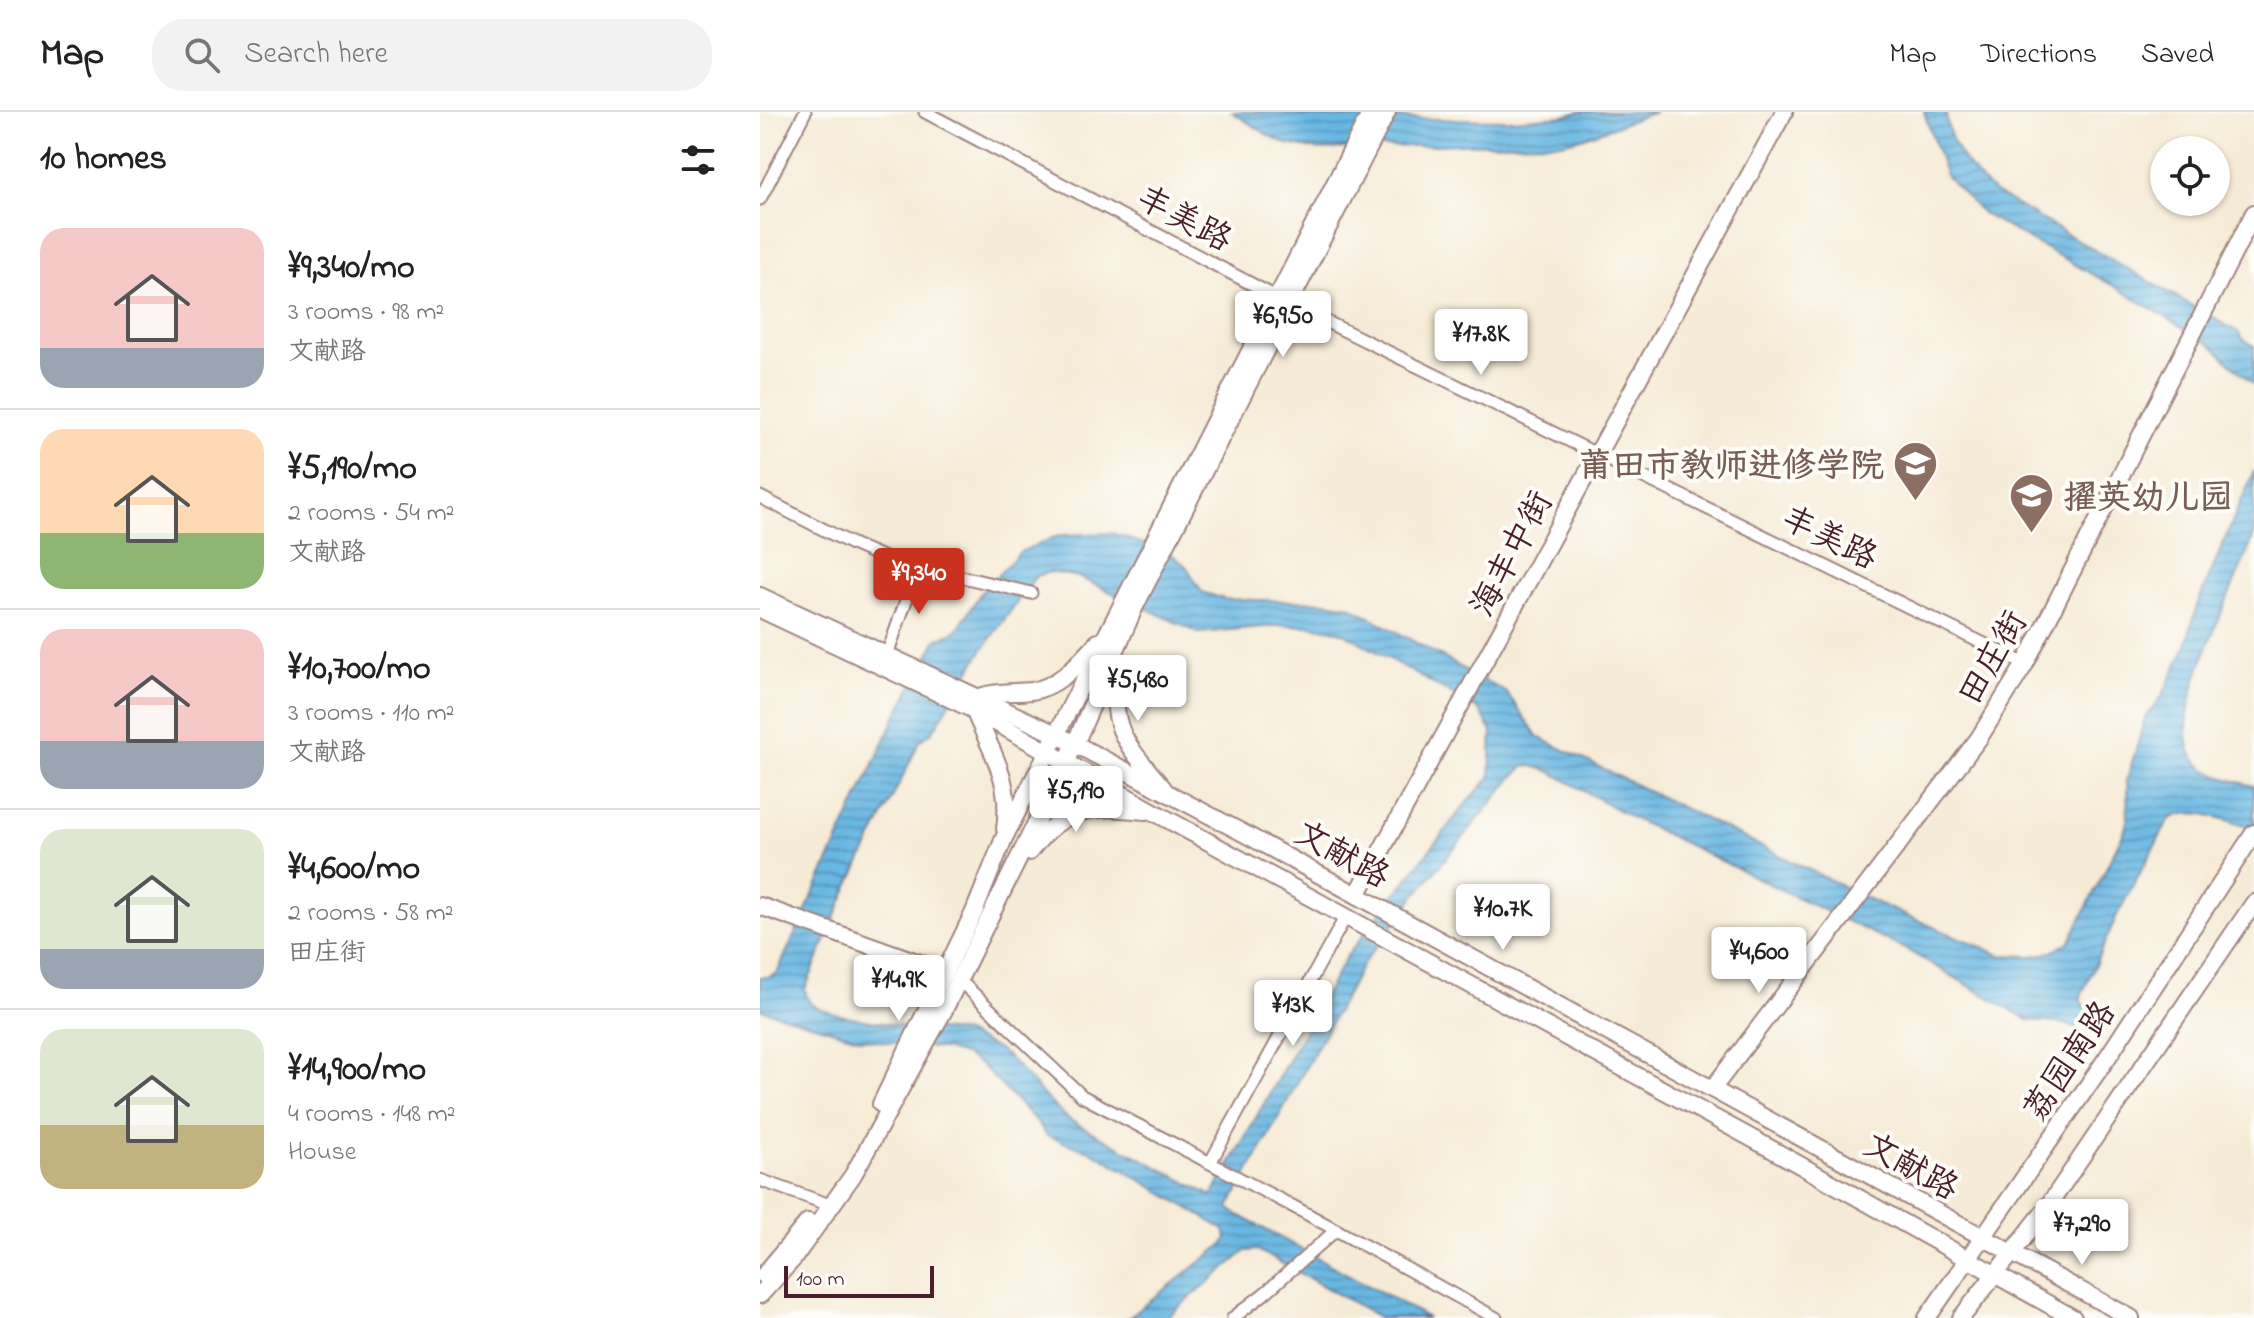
<!DOCTYPE html>
<html lang="en">
<head>
<meta charset="utf-8">
<style>
  :root { --surface:#fff; --page:#f2f2f2; --text:#222; --muted:#767676; --line:#e0e0e0; --accent:#c8321e }
  body { margin:0; font-family:"Indie Flower","LXGW WenKai TC",sans-serif; background:var(--page); color:var(--text); height:100vh; display:flex; flex-direction:column; font-size:30px; white-space:nowrap }
  * { box-sizing:border-box; margin:0 }
  p { font-size:26px; color:var(--muted) }
  .icon { flex:none; width:44px; height:44px; fill:none; stroke:currentColor; stroke-width:2; stroke-linecap:round; stroke-linejoin:round }
  .map { position:relative; flex:1; overflow:hidden }
  .sheet { display:flex; flex-direction:column; background:var(--surface); width:760px }
  .sheet>* { flex:none }
  .controls { position:absolute; left:1390px; top:24px; display:grid; gap:16px }
  .controls a { display:grid; place-items:center; width:80px; height:80px; border-radius:50%; background:var(--surface); box-shadow:0 2px 6px #0004; font-size:40px }
  .scale { position:absolute; left:24px; bottom:20px; width:150px; box-sizing:border-box; padding-left:8px; border:4px solid #4a1f2b; border-top:0; font-size:22px; line-height:28px; white-space:nowrap; color:#4a1f2b; -webkit-text-stroke:6px #fdfcf7; paint-order:stroke }
  .price { position:absolute; translate:-50% -68px; padding:0 18px; border-radius:8px; background:#fff; color:#222; font-size:26px; line-height:52px; filter:drop-shadow(0 2px 4px #0008) }
  .price::after { content:''; position:absolute; left:50%; top:48px; width:24px; height:18px; margin-left:-12px; background:inherit; clip-path:polygon(0 0,100% 0,50% 100%) }
  .price.active { background:var(--accent); color:#fff }
  ul { padding:0; list-style:none }
  li { display:flex; align-items:center; gap:24px; height:200px; padding:0 40px }
  li+li { border-top:2px solid var(--line) }
  li span { display:grid; place-items:center; flex:none; width:224px; height:160px; border-radius:24px; color:#555 }
  li>.icon { margin-inline-start:auto }
  span .icon { width:96px; height:96px; fill:#fffc; stroke-width:1 }
  li b { font-size:34px }
  h2 { display:flex; justify-content:space-between; align-items:center; height:96px; padding:0 40px; font-size:34px }
  header { display:flex; align-items:center; gap:48px; box-sizing:border-box; height:112px; padding:0 40px; background:var(--surface); border-bottom:2px solid var(--line) }
  header strong { font-size:38px }
  nav { display:flex; gap:44px; margin-inline-start:auto; font-size:28px }
  .search { width:560px; height:72px; background:var(--page); display:flex; align-items:center; gap:20px; box-sizing:border-box; padding:0 28px; border-radius:32px; color:var(--muted); font-size:30px }
  main { display:flex; flex:1; min-height:0 }
  .map>svg:first-child { display:block }
  .water { fill:url(#water-rules); stroke:#596b87; stroke-width:2; fill-rule:evenodd }
  .lines { fill:none; stroke-linecap:round; stroke-linejoin:round }
  .street-casing { stroke:#a08580; stroke-width:15 }
  .secondary-casing { stroke:#a08580; stroke-width:20 }
  .primary-casing { stroke:#a08580; stroke-width:20 }
  .street { stroke:#fff; stroke-width:11 }
  .secondary { stroke:#fff; stroke-width:16 }
  .primary { stroke:#fff; stroke-width:16 }
  .labels { text-anchor:middle; stroke-width:8; stroke-linejoin:round; paint-order:stroke }
  .street-label { font-size:34px; fill:#4a1f2b; stroke:#fdfcf7 }
  .education-label { font-size:34px; font-weight:bold; fill:#785e54; stroke:#fdfcf7; text-anchor:end }
</style>
</head>
<body>
<header>
<strong>Map</strong>
<div class="search"><svg class="icon" aria-label="search" viewBox="0 0 24 24"><circle cx="10" cy="10" r="6"/><path d="M15 15l6 6"/></svg>Search here</div>
<nav><a>Map</a><a>Directions</a><a>Saved</a></nav>
</header>
<main>
<section class="sheet">
<h2>10 homes<svg class="icon" aria-label="filters" viewBox="0 0 24 24"><path d="M4 7h16M4 17h16"/><circle cx="9" cy="7" r="2"/><circle cx="15" cy="17" r="2"/></svg></h2>
<ul>
<li><span style="background:linear-gradient(#f6c9c9 75%,#9aa5b1 0)"><svg class="icon" aria-label="home" viewBox="0 0 24 24"><path d="M3 11l9-7 9 7M6 9v11h12V9"/></svg></span><div><b>¥9,340/mo</b><p>3 rooms · 98 m²</p><p>文献路</p></div></li>
<li><span style="background:linear-gradient(#ffd9b3 65%,#8fb573 0)"><svg class="icon" aria-label="home" viewBox="0 0 24 24"><path d="M3 11l9-7 9 7M6 9v11h12V9"/></svg></span><div><b>¥5,190/mo</b><p>2 rooms · 54 m²</p><p>文献路</p></div></li>
<li><span style="background:linear-gradient(#f6c9c9 70%,#9aa5b1 0)"><svg class="icon" aria-label="home" viewBox="0 0 24 24"><path d="M3 11l9-7 9 7M6 9v11h12V9"/></svg></span><div><b>¥10,700/mo</b><p>3 rooms · 110 m²</p><p>文献路</p></div></li>
<li><span style="background:linear-gradient(#dfe7d0 75%,#9aa5b1 0)"><svg class="icon" aria-label="home" viewBox="0 0 24 24"><path d="M3 11l9-7 9 7M6 9v11h12V9"/></svg></span><div><b>¥4,600/mo</b><p>2 rooms · 58 m²</p><p>田庄街</p></div></li>
<li><span style="background:linear-gradient(#dfe7d0 60%,#c2b280 0)"><svg class="icon" aria-label="home" viewBox="0 0 24 24"><path d="M3 11l9-7 9 7M6 9v11h12V9"/></svg></span><div><b>¥14,900/mo</b><p>4 rooms · 148 m²</p><p>House</p></div></li>
</ul>
</section>
<div class="map">
<svg width="1494" height="1206" viewBox="0 0 1494 1206">
  <defs>
    <pattern id="water-rules" width="6" height="5" patternUnits="userSpaceOnUse" patternTransform="scale(2)"><rect width="6" height="5" fill="#68b7e3"/><path d="M0 2.5h6" fill="none" stroke="#5894b8"/></pattern>
  </defs>
  <rect width="100%" height="100%" fill="#fdfcf7"/>
  <filter id="ink" filterUnits="userSpaceOnUse"><feTurbulence type="fractalNoise" baseFrequency=".0125" numOctaves="2"/><feDisplacementMap in="SourceGraphic" scale="16" xChannelSelector="R" yChannelSelector="G"/><feConvolveMatrix kernelMatrix="1 2 1 2 8 2 1 2 1" color-interpolation-filters="sRGB"/></filter>
  <filter id="wash" filterUnits="userSpaceOnUse"><feTurbulence type="fractalNoise" baseFrequency=".006" numOctaves="4" result="noise"/><feDisplacementMap in="SourceGraphic" scale="32" xChannelSelector="R" yChannelSelector="G"/><feGaussianBlur stdDeviation="1.8" result="paint"/><feColorMatrix in="noise" values="0 0 0 0 0 0 0 0 0 0 0 0 0 0 0 0 0 1.4 0 .05"/><feComposite in="paint" operator="in"/></filter>
  <g filter="url(#wash)">
    <rect width="100%" height="100%" fill="#f6ebd6"/>
    <!-- water -->
    <g class="water">
      <polygon points="472,0 521,0 559,5 748,8 804,4 819,0 895,0 822,26 801,31 698,32 559,38 527,32 508,23"/>
      <path d="M1164 0H1186C1187 33 1210 58 1232 79L1478 220 1482 226 1494 234V273L1451 233 1352 173 1223 102 1186 64Z"/>
      <path d="M1494 359C1494 378 1494 410 1493 426 1477 473 1404 603 1434 646 1448 665 1473 668 1494 674V717C1469 710 1431 691 1409 708L1357 803 1321 884V890L1331 902 1318 919 1306 912 1268 908 1145 837 876 708 789 659 772 654 764 655 753 665 658 780 603 852 469 1095 473 1100 668 1206H621L498 1138 486 1139 406 1206H368L465 1131 467 1125 463 1117 335 1041 287 1024 275 1008 221 953 204 943 183 937 102 927 0 897V865H9L17 861 135 606 177 527 196 519 220 482 260 440 300 423 352 421 410 441 426 454 442 480 464 487 567 490 590 494 747 581 778 625 1121 793 1240 843 1272 844 1292 840 1310 829 1364 720 1368 708 1367 667 1385 607 1403 583 1426 534 1437 493ZM290 460 318 465 439 521 525 513 553 514 582 520 719 598 732 620 730 666 708 689 586 845 452 1084 313 1010C287 992 271 967 249 946 237 935 218 928 204 921 171 916 77 909 53 893 47 889 46 884 45 877L85 782 160 629 173 619 223 537 276 464Z"/>
    </g>
  </g>
  <g filter="url(#ink)">
    <g class="lines">
      <defs>
        <g id="street">
          <polyline points="165,0 518,186 1265,552"/>
          <polyline points="0,87 45,0"/>
          <polyline points="0,385 92,432 129,448 271,481"/>
          <polyline points="127,543 158,454"/>
          <polyline points="198,867 322,984 538,1097 736,1206"/>
          <polyline points="450,1051 586,804"/>
          <polyline points="0,1068 64,1091"/>
          <polyline points="473,1206 505,1181 576,1118"/>
        </g>
        <g id="secondary">
          <polyline points="0,484 298,623 485,722 1371,1206"/>
          <polyline points="0,497 214,598 394,700 1013,1038 1313,1206"/>
          <path d="M356 547C352 618 358 623 403 676"/>
          <path d="M220 585C237 579 253 581 271 579 300 575 319 550 338 530"/>
          <path d="M214 598C232 642 252 667 245 717"/>
          <path d="M269 740C305 694 330 693 386 699"/>
          <polyline points="597,783 1024,0"/>
          <polyline points="0,794 185,860"/>
          <polyline points="953,976 1219,626 1265,552 1494,101"/>
          <polyline points="121,992 214,800 244,726 611,0"/>
          <polyline points="4,1163 48,1110"/>
          <polyline points="0,1183 33,1147 93,1063 183,900 315,632 375,494 627,0"/>
        </g>
        <g id="primary">
          <polyline points="1167,1206 1347,946 1494,721"/>
          <polyline points="1201,1206 1284,1100 1494,791"/>
        </g>
      </defs>
      <!-- street casing -->
      <use href="#street" class="street-casing"/>
      <!-- secondary casing -->
      <use href="#secondary" class="secondary-casing"/>
      <!-- primary casing -->
      <use href="#primary" class="primary-casing"/>
      <!-- street -->
      <use href="#street" class="street"/>
      <!-- secondary -->
      <use href="#secondary" class="secondary"/>
      <!-- primary -->
      <use href="#primary" class="primary"/>
    </g>
  </g>
  <!-- icons -->
  <defs>
    <symbol id="university-pin" viewBox="-11 -11 22 30"><path d="M0 17L-7.5 6A9.5 9.5 0 1 1 7.5 6Z" fill="#8d6e63" stroke="#fdfcf7"/><path d="M0-5L7-2L0 1L-7-2ZM-4 1L0 2.5L4 1V4Q0 6-4 4Z" fill="#fff"/></symbol>
    <symbol id="school-pin" viewBox="-11 -11 22 30"><path d="M0 17L-7.5 6A9.5 9.5 0 1 1 7.5 6Z" fill="#8d6e63" stroke="#fdfcf7"/><path d="M0-5L7-2L0 1L-7-2ZM-4 1L0 2.5L4 1V4Q0 6-4 4Z" fill="#fff"/></symbol>
  </defs>
  <g fill-rule="evenodd">
    <use href="#university-pin" x="1130" y="326" width="51" height="69"/>
    <use href="#school-pin" x="1246" y="358" width="51" height="69"/>
  </g>
  <g class="labels">
    <!-- street labels -->
    <g class="street-label">
      <text transform="translate(425 105) rotate(28)" y="12">丰美路</text>
      <text transform="translate(1070 424) rotate(26)" y="12">丰美路</text>
      <text transform="translate(750 441) rotate(-62)" y="12">海丰中街</text>
      <text transform="translate(1231 545) rotate(-60)" y="12">田庄街</text>
      <text transform="translate(583 741) rotate(29)" y="12">文献路</text>
      <text transform="translate(1308 948) rotate(-56)" y="12">荔园南路</text>
      <text transform="translate(1152 1053) rotate(29)" y="12">文献路</text>
    </g>
    <!-- education labels -->
    <g class="education-label">
      <text x="1124" y="364">莆田市教师进修学院</text>
      <text x="1303" y="396" text-anchor="start">擢英幼儿园</text>
    </g>
  </g>
</svg>
<div class="controls">
<a><svg class="icon" aria-label="locate" viewBox="0 0 24 24"><circle cx="12" cy="12" r="6"/><path d="M12 2v4M12 18v4M2 12h4M18 12h4"/></svg></a>
</div>
<div class="scale">100 m</div>
<b class="price" style="left:523px;top:247px">¥6,950</b>
<b class="price" style="left:721px;top:265px">¥17.8K</b>
<b class="price active" style="left:159px;top:504px">¥9,340</b>
<b class="price" style="left:378px;top:611px">¥5,480</b>
<b class="price" style="left:316px;top:722px">¥5,190</b>
<b class="price" style="left:743px;top:840px">¥10.7K</b>
<b class="price" style="left:999px;top:883px">¥4,600</b>
<b class="price" style="left:139px;top:911px">¥14.9K</b>
<b class="price" style="left:533px;top:936px">¥13K</b>
<b class="price" style="left:1322px;top:1155px">¥7,290</b>
</div>
</main>
</body>
</html>
